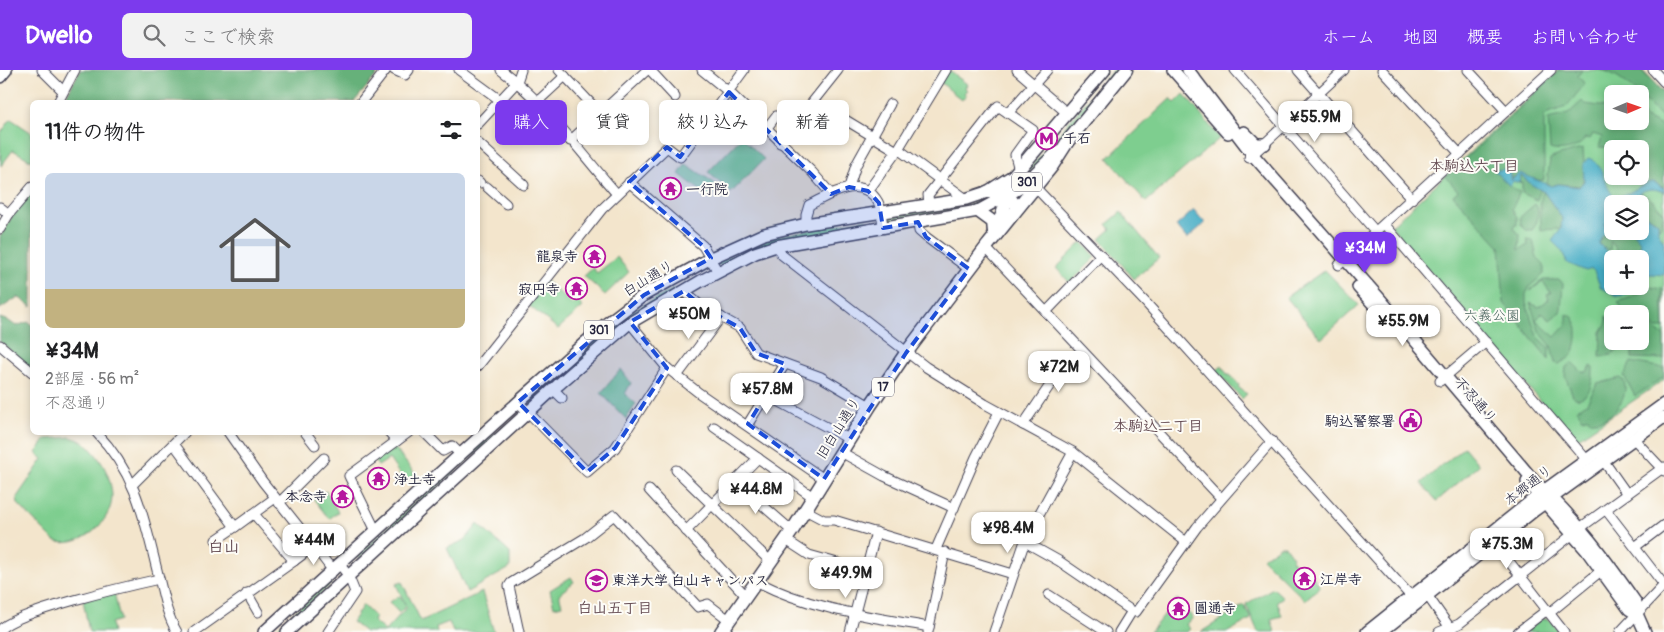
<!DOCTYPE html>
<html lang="ja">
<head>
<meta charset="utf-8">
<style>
  :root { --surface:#fff; --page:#f2f2f2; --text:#202124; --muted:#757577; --line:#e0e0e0; --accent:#7c3aed }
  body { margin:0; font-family:Pangolin,"Klee One",sans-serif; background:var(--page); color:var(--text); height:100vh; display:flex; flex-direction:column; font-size:19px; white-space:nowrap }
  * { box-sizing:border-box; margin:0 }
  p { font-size:16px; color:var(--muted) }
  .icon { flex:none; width:28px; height:28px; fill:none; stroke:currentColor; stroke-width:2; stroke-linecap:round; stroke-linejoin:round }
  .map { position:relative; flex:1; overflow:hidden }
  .details { position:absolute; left:30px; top:30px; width:450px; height:335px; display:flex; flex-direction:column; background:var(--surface); border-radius:8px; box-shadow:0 2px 8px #0003 }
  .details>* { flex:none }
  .top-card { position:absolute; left:495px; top:30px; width:475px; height:45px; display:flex; gap:10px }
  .needle { width:32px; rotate:88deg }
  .buttons { position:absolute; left:1604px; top:15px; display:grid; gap:10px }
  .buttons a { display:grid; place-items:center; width:45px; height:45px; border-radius:8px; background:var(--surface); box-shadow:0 2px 8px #0003; font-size:25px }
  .price { position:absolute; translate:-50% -42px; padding:0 11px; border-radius:10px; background:#fff; color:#222; font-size:16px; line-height:32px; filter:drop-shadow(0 1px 2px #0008) }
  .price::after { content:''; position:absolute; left:50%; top:30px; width:15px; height:11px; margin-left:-8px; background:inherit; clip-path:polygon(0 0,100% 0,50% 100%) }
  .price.current { background:var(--accent); color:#fff }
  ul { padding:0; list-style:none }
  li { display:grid; align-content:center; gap:10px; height:265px; padding:0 15px }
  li+li { border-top:1px solid var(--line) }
  li span { display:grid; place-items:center; height:155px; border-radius:8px; color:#555 }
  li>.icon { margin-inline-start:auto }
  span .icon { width:90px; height:90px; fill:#fffc; stroke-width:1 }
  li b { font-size:21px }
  h2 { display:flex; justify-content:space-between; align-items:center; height:60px; padding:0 15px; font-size:21px }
  .chip { padding:0 18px; border-radius:8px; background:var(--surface); box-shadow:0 2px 8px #0003; font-size:18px; line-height:45px }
  .chip.current { background:var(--accent); color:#fff }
  header { display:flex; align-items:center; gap:30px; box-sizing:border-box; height:70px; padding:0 25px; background:var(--accent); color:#fff }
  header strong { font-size:24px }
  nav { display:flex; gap:28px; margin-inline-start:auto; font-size:18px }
  .search { width:350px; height:45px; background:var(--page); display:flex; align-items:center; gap:12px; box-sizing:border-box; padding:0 18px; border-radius:8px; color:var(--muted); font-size:19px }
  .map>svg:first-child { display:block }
  .green { fill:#7ece8f; stroke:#507865; fill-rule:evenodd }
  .forest { fill:#66b17a; stroke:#446a5a }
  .water { fill:#45acc5; stroke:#346780 }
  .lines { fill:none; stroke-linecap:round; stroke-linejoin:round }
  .minor-casing { stroke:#413f51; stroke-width:11 }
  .major-casing { stroke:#413f51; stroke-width:14 }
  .highway-casing { stroke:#413f51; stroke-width:15 }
  .minor { stroke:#fff; stroke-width:9 }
  .major { stroke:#fff; stroke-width:11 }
  .highway { stroke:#fff; stroke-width:12 }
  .marked { fill:#1d4ed8; fill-opacity:0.2; stroke:#1d4ed8; stroke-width:4; stroke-dasharray:10 6; stroke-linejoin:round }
  .labels { text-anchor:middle; stroke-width:4; stroke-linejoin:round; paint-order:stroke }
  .shield { fill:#fdfcf7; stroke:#646373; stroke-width:1 }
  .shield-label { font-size:12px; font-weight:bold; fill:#22223b }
  .poi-label { font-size:14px; font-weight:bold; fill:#22223b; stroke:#fdfcf7; text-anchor:start }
  .street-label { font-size:14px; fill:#22223b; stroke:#fdfcf7 }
  .park-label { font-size:14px; fill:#425e58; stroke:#fdfcf7 }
  .neighbourhood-label { font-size:15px; font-weight:bold; fill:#674e55; stroke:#fdfcf7 }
  .quarter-label { font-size:16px; font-weight:bold; fill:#674e55; stroke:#fdfcf7 }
</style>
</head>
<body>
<header>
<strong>Dwello</strong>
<div class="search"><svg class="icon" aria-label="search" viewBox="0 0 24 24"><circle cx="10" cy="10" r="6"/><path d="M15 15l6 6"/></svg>ここで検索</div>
<nav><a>ホーム</a><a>地図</a><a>概要</a><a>お問い合わせ</a></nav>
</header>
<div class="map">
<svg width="1664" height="562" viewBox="0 0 1664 562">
  <rect width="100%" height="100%" fill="#fdfcf7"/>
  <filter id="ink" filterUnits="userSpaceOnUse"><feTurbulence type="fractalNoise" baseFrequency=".02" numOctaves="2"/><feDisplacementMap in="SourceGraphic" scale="10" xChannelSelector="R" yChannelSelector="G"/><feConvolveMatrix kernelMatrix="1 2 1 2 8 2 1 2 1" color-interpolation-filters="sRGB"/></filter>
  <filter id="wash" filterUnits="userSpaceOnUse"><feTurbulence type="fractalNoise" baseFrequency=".0096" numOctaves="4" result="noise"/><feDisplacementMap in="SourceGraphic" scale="20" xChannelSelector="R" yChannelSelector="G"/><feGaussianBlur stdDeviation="1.12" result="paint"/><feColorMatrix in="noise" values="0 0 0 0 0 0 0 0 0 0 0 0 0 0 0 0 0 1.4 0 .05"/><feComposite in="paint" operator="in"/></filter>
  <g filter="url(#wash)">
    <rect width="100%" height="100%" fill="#f3e5cc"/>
    <!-- green -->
    <g class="green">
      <polygon points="948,0 967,14 965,18 967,20 964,23 966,25 962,30 940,12"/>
      <polygon points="1113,0 1119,0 1033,99 1016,114"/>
      <path d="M1558 0H1642L1664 23V310L1574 371 1391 156ZM1612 24H1640V51H1612ZM1612 79H1640V106H1612ZM1612 134H1640V161H1612ZM1612 189H1640V216H1612ZM1612 244H1640V271H1612Z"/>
      <polygon points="1184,24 1220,68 1146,132 1108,88 1171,28 1175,33"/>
      <polygon points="11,49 32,63 32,91 13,80 1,96 0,64"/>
      <polygon points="742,67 764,89 731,123 708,102"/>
      <polygon points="686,94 719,116 710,128 679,104"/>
      <polygon points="987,128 988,132 974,137 886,152 886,146 930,138 967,136"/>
      <polygon points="1121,142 1159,188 1134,209 1100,169 1111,159 1107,154"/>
      <polygon points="866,149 867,155 779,171 719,196 717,192 778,166"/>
      <polygon points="1082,172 1096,187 1070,213 1056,198"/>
      <polygon points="617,187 629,202 605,225 584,206 593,198 597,203"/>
      <polygon points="1325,200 1359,235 1321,269 1286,227"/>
      <polygon points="546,211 572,234 576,230 583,237 558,259 528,235"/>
      <polygon points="674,219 676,220 533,332 529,328 623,246"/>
      <polygon points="1222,296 1228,306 1230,305 1239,315 1238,317 1247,324 1242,329 1216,301"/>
      <polygon points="621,299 631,313 625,324 636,334 626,349 601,323"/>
      <polygon points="510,352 360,488 356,486 464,387"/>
      <path d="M70 367C84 370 89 376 97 386 106 398 111 410 112 425 113 452 80 480 54 471L18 434 17 427 43 389 36 383 46 369Z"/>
      <polygon points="394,377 415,404 405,412 389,389 378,396 374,390"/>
      <polygon points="1464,377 1479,395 1437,431 1421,413"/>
      <polygon points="326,421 338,442 329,449 313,428"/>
      <polygon points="478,454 510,483 510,498 467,522 447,478 465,470"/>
      <polygon points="1280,476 1285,476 1293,487 1291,490 1296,495 1298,494 1307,504 1311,503 1320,517 1305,530 1262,488"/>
      <polygon points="571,507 574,512 559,524 562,535 554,537 550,520"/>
      <polygon points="329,510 332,513 279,562 273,562"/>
      <polygon points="402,512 421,551 482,522 494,562 453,562 449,552 436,557 437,562 365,562 352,552 363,535 375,547 373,551 385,561 407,537 406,536 399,543 389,532 399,526 405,534 396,514"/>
      <polygon points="1273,518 1283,527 1277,531 1282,546 1271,549 1275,562 1258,562 1246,534"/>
      <polygon points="114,521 120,550 111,553 113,562 89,562 83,530"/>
      <polygon points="1177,529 1193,548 1186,554 1190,559 1187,562 1150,562"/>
      <polygon points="1244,535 1251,549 1228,562 1201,562"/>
      <polygon points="1540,549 1549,549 1560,562 1525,562"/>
    </g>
    <!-- forest -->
    <g class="forest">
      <polygon points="80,0 381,0 354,32 63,32"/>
      <path d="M1560 0H1582L1578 6 1585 14 1566 37 1548 43 1544 47V110C1530 112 1529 102 1512 107L1511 111 1509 101 1496 100 1510 116 1520 122 1512 139 1517 147V155H1514L1513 159 1520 164 1519 180 1528 175 1527 169 1533 170 1537 188 1544 195V204L1530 216 1526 224V232L1537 266 1549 277V290L1504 233 1500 176 1453 125 1458 121 1446 107Z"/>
      <path d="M1600 0H1641L1664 24V48C1644 34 1626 4 1600 0Z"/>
      <path d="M1612 28V51H1640V40L1644 47 1664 57V118L1657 114 1643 115 1641 117 1635 106H1640V79L1599 77 1602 67 1593 64 1590 69 1585 68C1580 79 1561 83 1550 79L1548 49 1568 44 1582 31 1585 34 1606 37Z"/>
      <path d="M1583 79 1585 105 1581 116 1558 114 1551 117 1547 113 1550 89C1555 86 1576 80 1583 79Z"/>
      <polygon points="1521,105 1531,112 1532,115 1541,119 1537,130 1522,123 1522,112 1518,113"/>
      <polygon points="32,121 32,237 18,227 0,239 0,167 12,146"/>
      <polygon points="1543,121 1562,148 1561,159 1541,160 1540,132"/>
      <polygon points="1640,122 1653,131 1664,143 1661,157 1658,158 1655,150 1640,142 1640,134 1630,134 1631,130"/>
      <path d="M1535 134C1541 140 1538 153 1532 160H1526L1521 155 1520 147Z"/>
      <polygon points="1612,151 1612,161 1633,161 1640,171 1641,181 1624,186 1618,182 1611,171 1610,180 1601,177 1599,172 1606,165 1603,165 1606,160 1605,154"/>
      <path d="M1543 210H1560L1563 214 1561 238 1560 242 1550 250 1542 243 1536 250 1555 267 1567 254V244C1580 245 1579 276 1572 285 1569 289 1563 291 1559 294L1555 293 1551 276 1539 261 1530 233 1539 237 1549 229 1547 225 1551 223 1543 212 1530 220Z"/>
      <polygon points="1646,216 1662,219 1664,258 1657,258 1640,246 1640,244 1616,244 1621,236 1618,232 1632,227 1641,217 1638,224"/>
      <polygon points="1607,246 1609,250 1612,247 1612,271 1624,273 1611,285 1600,287 1601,262 1607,252"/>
      <polygon points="0,248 9,251 16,256 28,252 32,255 32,299 0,272"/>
      <polygon points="1640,248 1664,266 1664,289 1632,288 1632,279 1628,271 1640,271"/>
      <polygon points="1631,292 1664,298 1664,307 1635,326 1624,306"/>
      <path d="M1573 293 1582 302H1587L1591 296 1593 298C1593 310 1591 331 1574 328L1565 306 1566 297Z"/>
      <path d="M1620 308 1624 311C1630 329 1610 353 1591 351L1588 347 1583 349 1577 339 1587 333 1597 314Z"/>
    </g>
    <!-- water -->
    <g class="water">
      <path d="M1588 88C1606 93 1602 118 1616 127 1629 126 1644 111 1653 112 1657 113 1660 117 1664 118V122C1650 116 1641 120 1631 130L1630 134H1612V151L1605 154 1606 163 1602 166 1599 174 1615 189H1612V216H1631L1627 225 1618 226 1601 218 1594 201 1592 199 1586 201 1567 193 1562 181 1552 171 1561 159 1562 148 1544 122 1532 115 1521 105 1519 113 1513 111 1510 116 1494 101 1504 99 1509 101 1511 110 1520 103 1551 116 1558 114 1579 117 1584 111 1583 94Z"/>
      <polygon points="1194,140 1205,153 1187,169 1176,156"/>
      <polygon points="1640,142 1658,152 1658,162 1664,172 1664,205 1652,204 1640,207 1640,200 1649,191 1641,181 1640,171 1633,163 1640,161"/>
    </g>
  </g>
  <g filter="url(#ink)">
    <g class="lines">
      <defs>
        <g id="minor">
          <polyline points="42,0 63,21"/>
          <polyline points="394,0 405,5 409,0"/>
          <polyline points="459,0 500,30"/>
          <path d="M501 0C546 33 580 82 617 124"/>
          <polyline points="559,0 600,43"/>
          <polyline points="650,0 675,27"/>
          <polyline points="702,0 729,22 812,102 831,124"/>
          <polyline points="1017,0 1067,43"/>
          <polyline points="1235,0 1376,162"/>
          <polyline points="1298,0 1412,129"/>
          <polyline points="1382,0 1460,84"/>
          <polyline points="1468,0 1506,41"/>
          <polyline points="1653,0 1664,12"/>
          <polyline points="58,32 75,0"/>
          <polyline points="361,32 386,0"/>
          <polyline points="537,32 565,6"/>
          <polyline points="498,33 516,50 523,51 540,36"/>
          <polyline points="1008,43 1047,0"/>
          <polyline points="839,46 897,81"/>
          <polyline points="478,54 517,12 521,0"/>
          <polyline points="766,59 776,46"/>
          <polyline points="570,71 647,0"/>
          <polyline points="478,73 524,115"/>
          <polyline points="780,73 838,0"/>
          <polyline points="898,79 966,129"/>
          <polyline points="1249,88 1344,0"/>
          <polyline points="478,111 480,113"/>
          <polyline points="629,112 703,176 718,202"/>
          <polyline points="487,117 506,134"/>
          <polyline points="849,117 856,95 890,34"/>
          <polyline points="1035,117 1147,234 1406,521 1412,526 1427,525 1453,562"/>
          <polyline points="868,121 897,81 946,0"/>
          <polyline points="929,134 928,125 998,36 1033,60 1015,85 1019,100"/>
          <polyline points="0,137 9,144"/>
          <polyline points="918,152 919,161 926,167 969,199"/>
          <path d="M806 154V145L809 135C830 125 861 103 878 132 882 139 882 150 883 158"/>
          <polyline points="1385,155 1586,389"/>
          <polyline points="0,159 9,144 32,117"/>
          <polyline points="776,176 782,185 926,297 985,334 1073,382 1186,472"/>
          <polyline points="986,178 1220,427"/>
          <polyline points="1339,195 1551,0"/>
          <polyline points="684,221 701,236 740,258 756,283 821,307 870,336"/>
          <polyline points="1046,242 1101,185"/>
          <polyline points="0,275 32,302"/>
          <polyline points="478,296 602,139 667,77 680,87 744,0"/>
          <polyline points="667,298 699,323 824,409"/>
          <polyline points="677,306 721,247"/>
          <polyline points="1440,311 1486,272"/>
          <polyline points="553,319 562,328"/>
          <polyline points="765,324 849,369"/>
          <polyline points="518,332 587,402 615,378 667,298 630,253"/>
          <polyline points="748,354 785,294"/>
          <polyline points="1023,355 1050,315 1082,281"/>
          <polyline points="714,357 813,427"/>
          <path d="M96 362C137 405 144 448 158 504 163 523 166 544 177 562"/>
          <polyline points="228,362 263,412 314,476 294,491 254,444"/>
          <polyline points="305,362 315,375"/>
          <polyline points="389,362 397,371"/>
          <polyline points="424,362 443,381 452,376 461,385"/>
          <polyline points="1633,368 1664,401"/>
          <polyline points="174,374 235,457 275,428"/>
          <polyline points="841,382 884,406 954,438"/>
          <polyline points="1603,390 1627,424"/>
          <polyline points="676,400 771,492"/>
          <polyline points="736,412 792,461"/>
          <polyline points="133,414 185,362"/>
          <polyline points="649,420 746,526"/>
          <polyline points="279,433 324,388"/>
          <polyline points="805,440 824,450 834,450 1013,504"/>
          <polyline points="1606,440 1664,515"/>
          <polyline points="1580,458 1664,397"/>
          <polyline points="376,461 349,406 409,362"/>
          <polyline points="686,461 758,388"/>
          <polyline points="216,470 235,457"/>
          <polyline points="786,470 809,485 866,501"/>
          <polyline points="1025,472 1059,491 1132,541"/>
          <polyline points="1494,472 1564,562"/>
          <polyline points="314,476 333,501"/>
          <polyline points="1635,477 1664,455"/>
          <polyline points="936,479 976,387 999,342"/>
          <path d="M758 512C810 539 872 547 929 557"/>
          <polyline points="247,523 258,542"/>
          <polyline points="1049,525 1106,562"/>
          <path d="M0 560C14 542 132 515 159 509"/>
          <polyline points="194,562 294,491"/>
          <polyline points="328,562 355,522 348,505 340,495"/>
          <polyline points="519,562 509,516 511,513 585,468 614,445 698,537 708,534 729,550"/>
          <polyline points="850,562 876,462"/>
          <polyline points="928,562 945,482"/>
          <polyline points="994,562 1026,468 1073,382"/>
          <polyline points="1119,562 1132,541 1136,542 1197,457 1272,371"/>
          <polyline points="1439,562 1459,554 1573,464"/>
          <polyline points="1518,562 1543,543 1553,540 1602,500"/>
          <polyline points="1620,562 1664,515"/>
        </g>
        <g id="major">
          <polyline points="1173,0 1228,63"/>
          <path d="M1188 0 1253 85 1379 228 1535 412C1575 447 1606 490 1636 533L1637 544 1645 562"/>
          <polyline points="0,7 6,0"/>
          <polyline points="1244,62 1256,74 1265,74"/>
          <polyline points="1358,217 1384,246"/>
          <polyline points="1527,412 1587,481 1629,539 1637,544"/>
          <polyline points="264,562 525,326 606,254 644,225 711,188 764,164 806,154 966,129 987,122 1014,105"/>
          <polyline points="287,562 558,315 628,254 701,211 755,183 776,176 978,141 1020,118 1056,83"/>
          <polyline points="1367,562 1545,420 1664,334"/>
          <polyline points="1381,562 1535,440 1664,347"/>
        </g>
        <g id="highway">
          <path d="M987 122C998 122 1007 122 1013 132"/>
          <polyline points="978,141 993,152 994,162"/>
          <polyline points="994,161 1002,145 1014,105 1104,0"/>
          <polyline points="721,562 792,461 870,336 906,283 988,175 1052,96 1068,71 1126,0"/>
        </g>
      </defs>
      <!-- minor casing -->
      <use href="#minor" class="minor-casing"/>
      <!-- major casing -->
      <use href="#major" class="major-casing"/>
      <!-- highway casing -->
      <use href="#highway" class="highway-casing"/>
      <!-- minor -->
      <use href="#minor" class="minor"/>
      <!-- major -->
      <use href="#major" class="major"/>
      <!-- highway -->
      <use href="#highway" class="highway"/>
    </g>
  </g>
  <!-- marked area -->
  <path class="marked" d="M729 22 831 124 849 117 868 121 879 133 883 158 918 152 926 167 969 199 906 283 824 409 748 354 785 294 756 283 740 258 701 236 684 221 630 252 667 298 615 378 587 402 518 332 644 225 711 188 703 176 629 112 667 77 680 87Z"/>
  <!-- icons -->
  <defs>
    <symbol id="metro-ring" viewBox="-11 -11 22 22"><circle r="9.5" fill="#fdfcf7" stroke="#b5179e" stroke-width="1.5"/><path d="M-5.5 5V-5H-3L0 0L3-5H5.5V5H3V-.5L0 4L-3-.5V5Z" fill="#b5179e"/></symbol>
    <symbol id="temple-ring" viewBox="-11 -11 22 22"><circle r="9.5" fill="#fdfcf7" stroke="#b5179e" stroke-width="1.5"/><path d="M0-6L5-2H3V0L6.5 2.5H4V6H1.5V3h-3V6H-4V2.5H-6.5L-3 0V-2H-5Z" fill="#b5179e"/></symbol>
    <symbol id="civic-ring" viewBox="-11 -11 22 22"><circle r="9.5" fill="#fdfcf7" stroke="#b5179e" stroke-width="1.5"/><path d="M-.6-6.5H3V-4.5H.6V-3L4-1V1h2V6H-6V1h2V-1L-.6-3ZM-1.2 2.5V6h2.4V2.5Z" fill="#b5179e"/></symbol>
    <symbol id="university-ring" viewBox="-11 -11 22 22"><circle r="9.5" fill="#fdfcf7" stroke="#b5179e" stroke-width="1.5"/><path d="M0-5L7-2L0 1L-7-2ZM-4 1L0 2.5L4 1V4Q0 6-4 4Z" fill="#b5179e"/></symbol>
  </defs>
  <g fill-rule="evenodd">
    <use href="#metro-ring" x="1034" y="56" width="25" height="25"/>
    <use href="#temple-ring" x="658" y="106" width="25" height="25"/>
    <use href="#temple-ring" x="582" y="174" width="25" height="25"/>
    <use href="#temple-ring" x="564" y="206" width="25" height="25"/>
    <use href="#civic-ring" x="1398" y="338" width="25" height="25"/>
    <use href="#temple-ring" x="366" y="396" width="25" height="25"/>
    <use href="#temple-ring" x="330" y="414" width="25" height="25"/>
    <use href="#temple-ring" x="1292" y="496" width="25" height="25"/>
    <use href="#university-ring" x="584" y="498" width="25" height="25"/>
    <use href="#temple-ring" x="1166" y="526" width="25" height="25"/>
  </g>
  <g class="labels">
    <!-- shield labels -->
    <g class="shield">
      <rect x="1012" y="102.5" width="30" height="19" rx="4"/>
      <rect x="584" y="250.5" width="30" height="19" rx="4"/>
      <rect x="872" y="307.5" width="22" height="19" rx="4"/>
    </g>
    <g class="shield-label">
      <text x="1027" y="116">301</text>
      <text x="599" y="264">301</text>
      <text x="883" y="321">17</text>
    </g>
    <!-- poi labels -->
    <g class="poi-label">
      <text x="1063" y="73">千石</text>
      <text x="686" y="124">一行院</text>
      <text x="578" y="191" text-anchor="end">龍泉寺</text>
      <text x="560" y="224" text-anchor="end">寂円寺</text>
      <text x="1395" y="356" text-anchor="end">駒込警察署</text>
      <text x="394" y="414">浄土寺</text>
      <text x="327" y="431" text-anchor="end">本念寺</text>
      <text x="1320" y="514">江岸寺</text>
      <text x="612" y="515">東洋大学 白山キャンパス</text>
      <text x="1194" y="543">圓通寺</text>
    </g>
    <!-- street labels -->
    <g class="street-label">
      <text transform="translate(648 208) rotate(-31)" y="5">白山通り</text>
      <text transform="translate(1476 330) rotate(49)" y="5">不忍通り</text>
      <text transform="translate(838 358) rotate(-58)" y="5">旧白山通り</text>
      <text transform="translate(1528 415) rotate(-38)" y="5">本郷通り</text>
    </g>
    <!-- park labels -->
    <g class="park-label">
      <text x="1492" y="250">六義公園</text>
    </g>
    <!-- neighbourhood labels -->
    <g class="neighbourhood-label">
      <text x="1474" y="101">本駒込六丁目</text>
      <text x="1158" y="361">本駒込二丁目</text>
      <text x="615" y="543">白山五丁目</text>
    </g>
    <!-- quarter labels -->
    <g class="quarter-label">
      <text x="224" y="482">白山</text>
    </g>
  </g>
</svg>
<div class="buttons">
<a><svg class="needle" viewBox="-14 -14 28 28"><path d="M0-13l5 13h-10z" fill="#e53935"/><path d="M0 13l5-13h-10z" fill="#757577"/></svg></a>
<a><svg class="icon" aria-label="locate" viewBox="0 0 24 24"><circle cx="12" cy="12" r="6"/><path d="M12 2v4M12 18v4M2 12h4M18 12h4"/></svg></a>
<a><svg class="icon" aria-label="layers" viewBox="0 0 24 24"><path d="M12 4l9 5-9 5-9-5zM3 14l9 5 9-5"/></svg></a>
<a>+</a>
<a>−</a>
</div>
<b class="price" style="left:1315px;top:73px">¥55.9M</b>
<b class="price current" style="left:1365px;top:204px">¥34M</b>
<b class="price" style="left:689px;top:270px">¥50M</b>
<b class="price" style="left:1403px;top:277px">¥55.9M</b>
<b class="price" style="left:1059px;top:323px">¥72M</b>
<b class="price" style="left:767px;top:345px">¥57.8M</b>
<b class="price" style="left:756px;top:445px">¥44.8M</b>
<b class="price" style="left:1008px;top:484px">¥98.4M</b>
<b class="price" style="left:314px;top:496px">¥44M</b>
<b class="price" style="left:1507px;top:500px">¥75.3M</b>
<b class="price" style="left:846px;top:529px">¥49.9M</b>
<div class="top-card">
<a class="chip current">購入</a>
<a class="chip">賃貸</a>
<a class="chip">絞り込み</a>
<a class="chip">新着</a>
</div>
<section class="details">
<h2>11件の物件<svg class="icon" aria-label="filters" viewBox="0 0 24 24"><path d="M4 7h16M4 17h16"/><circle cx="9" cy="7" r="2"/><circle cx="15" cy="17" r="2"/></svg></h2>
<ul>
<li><span style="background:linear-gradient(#c9d6e8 75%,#c2b280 0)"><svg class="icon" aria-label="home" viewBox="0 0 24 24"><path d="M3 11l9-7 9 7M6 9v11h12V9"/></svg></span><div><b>¥34M</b><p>2部屋 · 56 m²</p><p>不忍通り</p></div></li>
</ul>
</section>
</div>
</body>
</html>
